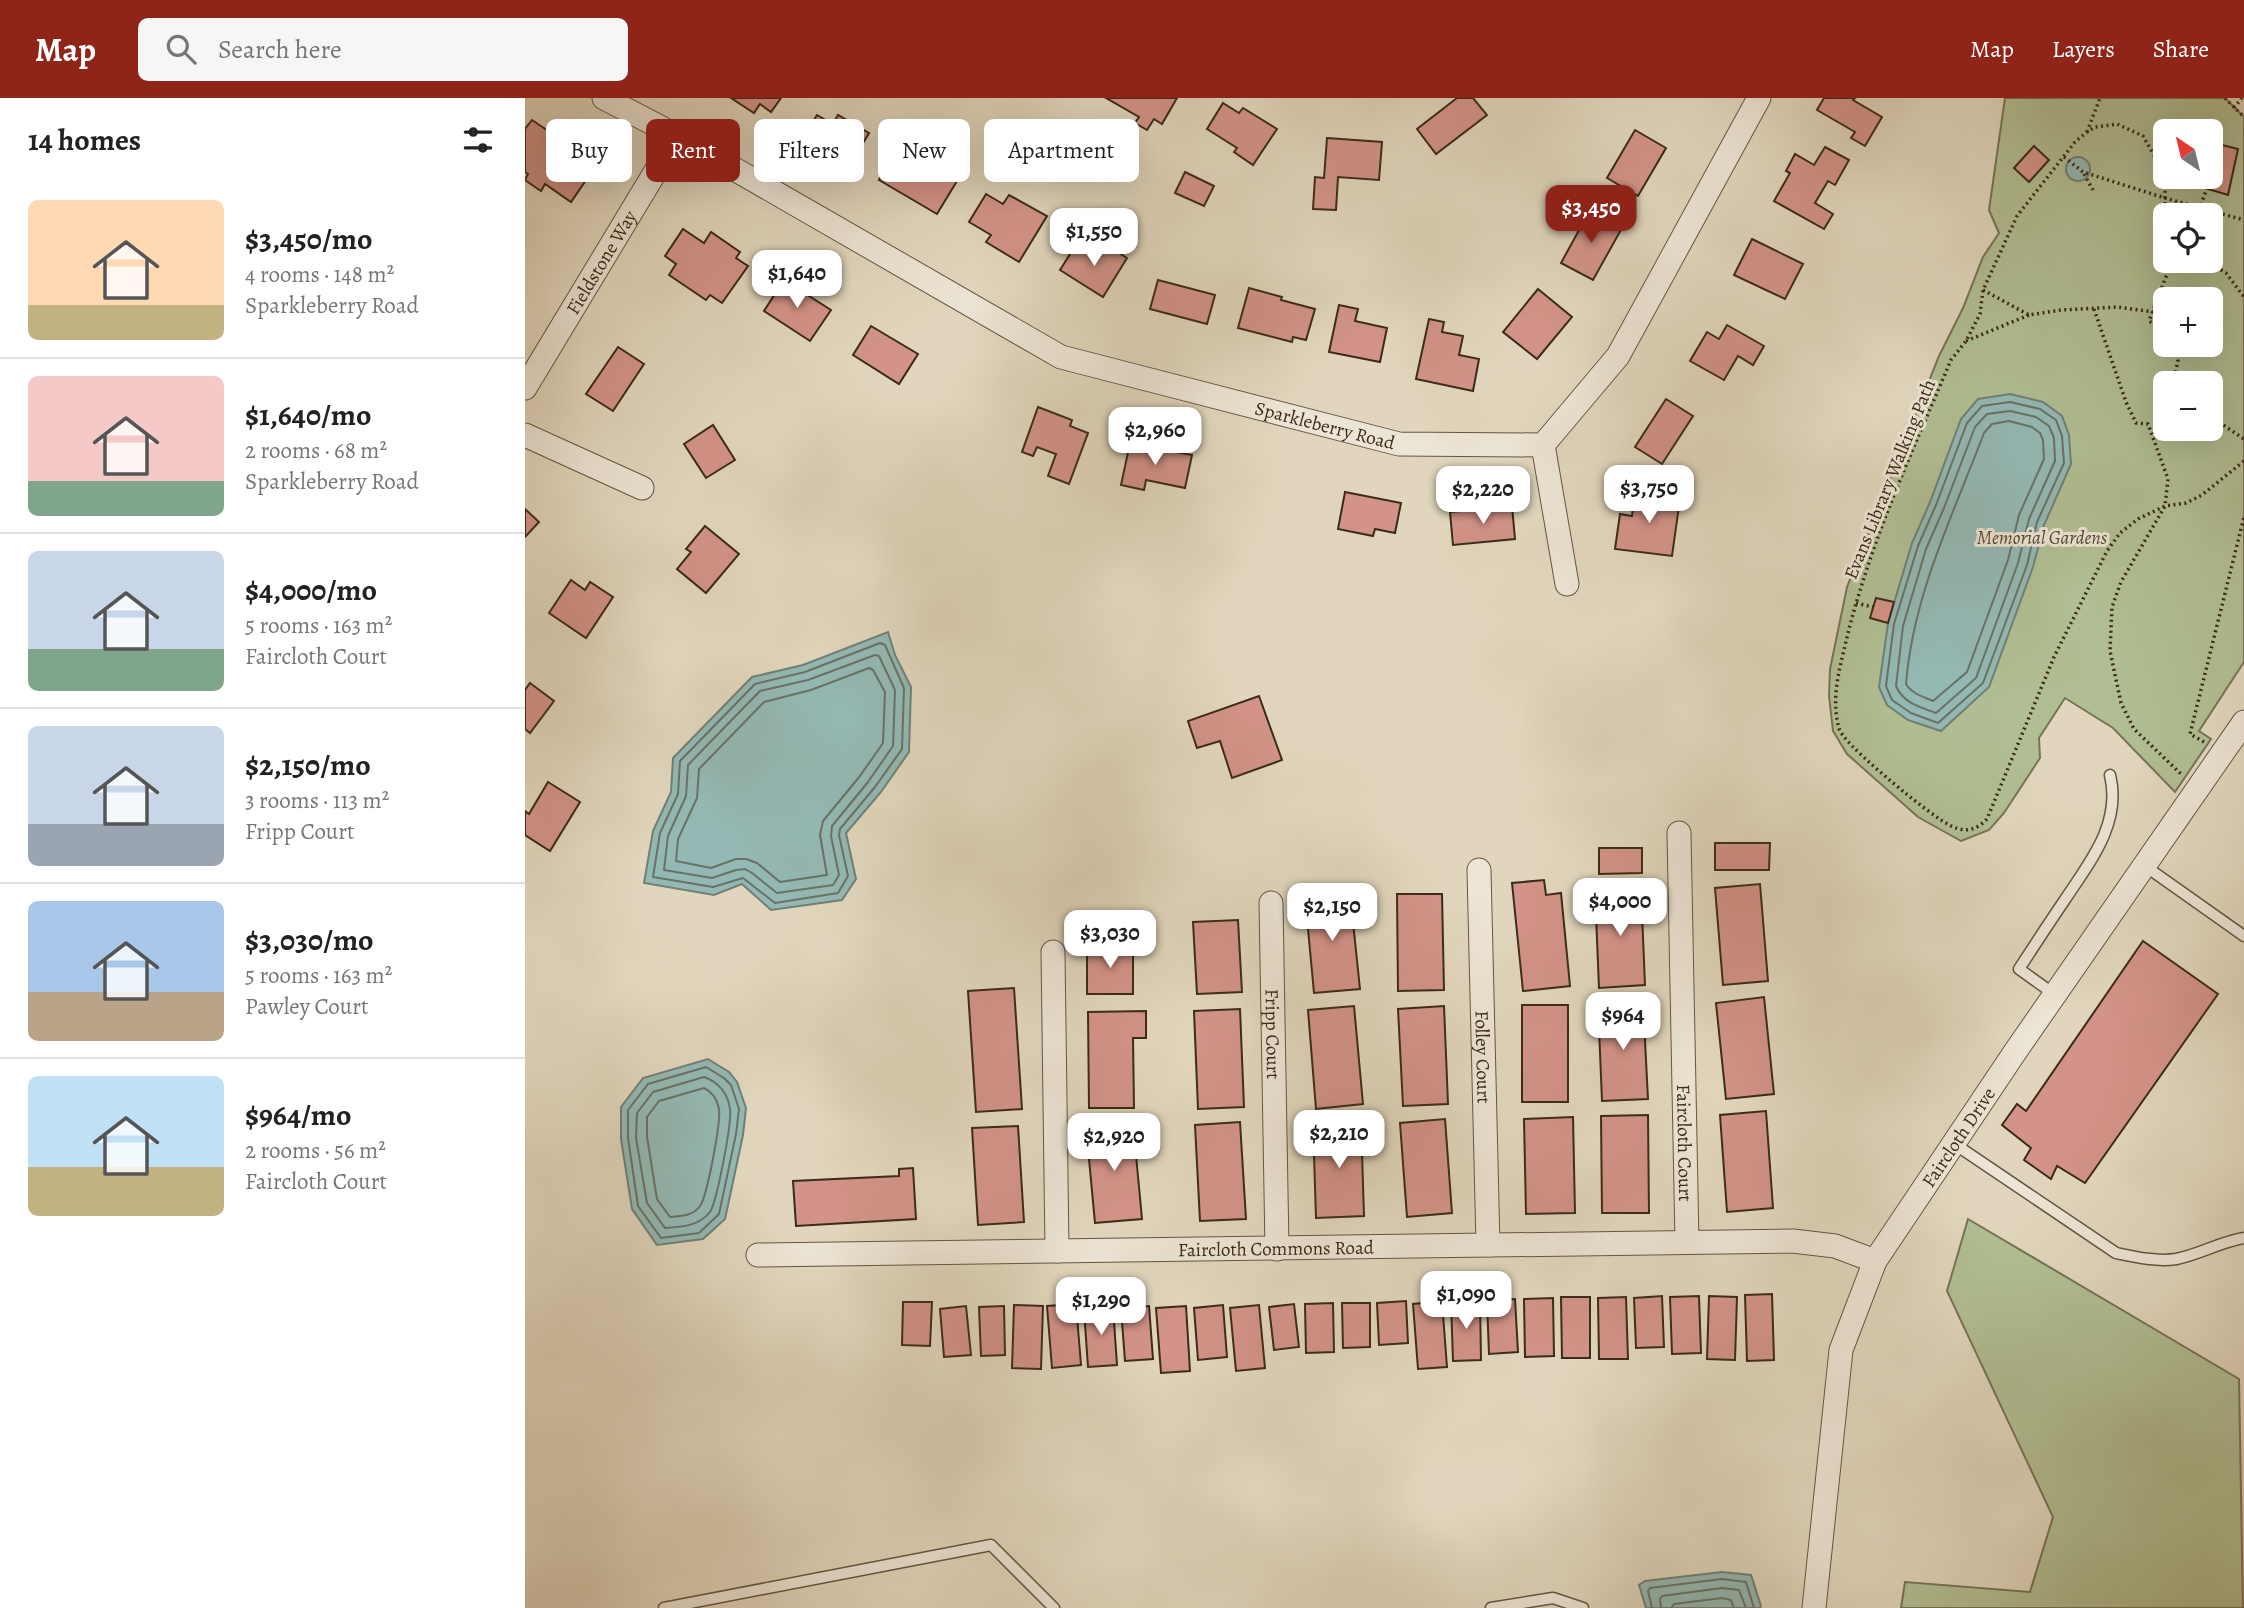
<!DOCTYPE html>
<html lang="en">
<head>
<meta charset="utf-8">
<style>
  :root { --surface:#fff; --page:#f6f6f6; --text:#222; --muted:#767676; --line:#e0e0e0; --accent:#8f2418 }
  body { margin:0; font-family:Alegreya,serif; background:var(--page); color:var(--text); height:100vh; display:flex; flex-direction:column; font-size:26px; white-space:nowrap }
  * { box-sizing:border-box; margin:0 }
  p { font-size:23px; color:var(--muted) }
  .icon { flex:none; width:38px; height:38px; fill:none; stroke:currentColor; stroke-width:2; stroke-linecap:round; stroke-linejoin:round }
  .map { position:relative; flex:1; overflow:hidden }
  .sheet { display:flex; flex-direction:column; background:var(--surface); width:525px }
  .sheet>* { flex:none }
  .top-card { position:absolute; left:21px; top:21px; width:665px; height:63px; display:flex; gap:14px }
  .needle { width:46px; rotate:325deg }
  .controls { position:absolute; left:1628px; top:21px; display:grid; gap:14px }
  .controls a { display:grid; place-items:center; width:70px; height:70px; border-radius:10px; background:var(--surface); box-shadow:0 7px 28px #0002; font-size:35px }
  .price { position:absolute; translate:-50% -60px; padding:0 16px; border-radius:14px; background:#fff; color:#222; font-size:23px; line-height:46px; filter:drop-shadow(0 2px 4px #0008) }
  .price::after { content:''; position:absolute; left:50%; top:42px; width:21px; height:16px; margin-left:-10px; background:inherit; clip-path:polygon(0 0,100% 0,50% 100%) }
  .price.on { background:var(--accent); color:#fff }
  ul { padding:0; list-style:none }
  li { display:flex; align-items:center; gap:21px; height:175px; padding:0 28px }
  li+li { border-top:2px solid var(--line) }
  li span { display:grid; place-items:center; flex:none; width:196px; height:140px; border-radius:10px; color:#555 }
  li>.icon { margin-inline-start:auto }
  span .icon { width:84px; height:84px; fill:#fffc; stroke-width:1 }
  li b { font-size:30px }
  h2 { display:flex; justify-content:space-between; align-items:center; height:84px; padding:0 28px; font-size:30px }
  .tag { padding:0 24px; border-radius:10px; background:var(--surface); box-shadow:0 7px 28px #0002; font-size:24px; line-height:63px }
  .tag.on { background:var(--accent); color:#fff }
  header { display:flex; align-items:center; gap:42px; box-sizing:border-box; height:98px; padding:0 35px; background:var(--accent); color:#fff }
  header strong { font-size:33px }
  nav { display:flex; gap:38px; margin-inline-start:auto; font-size:24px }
  .search { width:490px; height:63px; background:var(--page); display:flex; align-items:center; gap:18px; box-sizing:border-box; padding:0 24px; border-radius:10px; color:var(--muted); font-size:26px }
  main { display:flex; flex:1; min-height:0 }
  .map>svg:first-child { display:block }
  .green { fill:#b1be93; stroke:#767456; stroke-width:2; fill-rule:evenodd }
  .water { fill:#94b9b4; stroke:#708076; stroke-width:2 }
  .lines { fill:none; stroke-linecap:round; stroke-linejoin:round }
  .shore { stroke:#687266; stroke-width:2 }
  .building { fill:#d39388; stroke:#3b2b19; stroke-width:2 }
  .service-casing { stroke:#645642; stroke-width:13 }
  .minor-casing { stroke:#645642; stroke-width:25 }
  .path { stroke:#3b2b19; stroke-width:3.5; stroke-dasharray:2 3.5; stroke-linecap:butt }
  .service { stroke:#ece4d4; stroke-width:10 }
  .minor { stroke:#ece4d4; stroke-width:23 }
  .labels { text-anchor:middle; stroke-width:6; stroke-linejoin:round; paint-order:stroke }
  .street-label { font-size:19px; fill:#3b2b19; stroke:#ece4d4 }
  .park-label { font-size:19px; font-style:italic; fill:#534831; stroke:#ece4d4 }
</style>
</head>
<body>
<header>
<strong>Map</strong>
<div class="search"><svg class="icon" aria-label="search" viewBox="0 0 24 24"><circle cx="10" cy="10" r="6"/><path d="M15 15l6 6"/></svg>Search here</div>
<nav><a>Map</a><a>Layers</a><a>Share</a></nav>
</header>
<main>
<section class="sheet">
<h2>14 homes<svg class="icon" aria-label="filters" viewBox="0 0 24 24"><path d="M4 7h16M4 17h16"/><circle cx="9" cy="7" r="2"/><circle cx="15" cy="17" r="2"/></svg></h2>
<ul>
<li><span style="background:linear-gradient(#ffd9b3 75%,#c2b280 0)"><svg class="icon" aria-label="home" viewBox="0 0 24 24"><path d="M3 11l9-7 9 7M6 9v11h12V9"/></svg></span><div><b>$3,450/mo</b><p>4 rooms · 148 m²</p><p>Sparkleberry Road</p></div></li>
<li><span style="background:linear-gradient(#f6c9c9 75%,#7fa58c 0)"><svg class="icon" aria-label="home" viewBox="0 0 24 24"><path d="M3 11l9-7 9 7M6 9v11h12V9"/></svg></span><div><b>$1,640/mo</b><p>2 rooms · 68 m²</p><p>Sparkleberry Road</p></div></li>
<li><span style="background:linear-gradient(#c9d6e8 70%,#7fa58c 0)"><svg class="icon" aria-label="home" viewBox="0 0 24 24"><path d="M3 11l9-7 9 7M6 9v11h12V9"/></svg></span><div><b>$4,000/mo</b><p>5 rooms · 163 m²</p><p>Faircloth Court</p></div></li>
<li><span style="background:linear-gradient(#c9d6e8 70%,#9aa5b1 0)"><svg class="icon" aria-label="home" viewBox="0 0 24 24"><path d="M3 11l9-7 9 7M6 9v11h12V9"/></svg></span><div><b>$2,150/mo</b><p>3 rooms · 113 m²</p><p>Fripp Court</p></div></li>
<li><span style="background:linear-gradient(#a9c7e8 65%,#b9a48a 0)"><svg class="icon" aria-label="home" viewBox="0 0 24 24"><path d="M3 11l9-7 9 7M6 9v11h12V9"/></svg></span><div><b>$3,030/mo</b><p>5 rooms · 163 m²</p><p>Pawley Court</p></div></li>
<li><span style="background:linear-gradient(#bfe0f5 65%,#c2b280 0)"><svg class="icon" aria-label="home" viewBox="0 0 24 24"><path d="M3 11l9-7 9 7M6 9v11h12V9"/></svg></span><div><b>$964/mo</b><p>2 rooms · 56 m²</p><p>Faircloth Court</p></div></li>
</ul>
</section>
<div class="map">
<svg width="1719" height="1510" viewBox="0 0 1719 1510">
  <rect width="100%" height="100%" fill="#e1d6bd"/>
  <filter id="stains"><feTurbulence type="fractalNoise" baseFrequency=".00286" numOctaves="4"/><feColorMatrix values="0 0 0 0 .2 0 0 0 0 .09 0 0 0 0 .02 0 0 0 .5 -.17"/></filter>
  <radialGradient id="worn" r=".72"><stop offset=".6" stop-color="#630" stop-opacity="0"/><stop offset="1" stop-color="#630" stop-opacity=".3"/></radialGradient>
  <!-- green -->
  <g class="green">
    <path d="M1480 0H1700L1719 19V564L1674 633 1686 641 1650 694 1588 630 1540 600 1514 640 1515 660 1479 715 1464 732 1436 743 1393 719 1322 656 1308 633 1304 598 1305 571 1322 489 1414 258 1438 210 1458 159 1474 135 1464 112ZM1640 33H1685V79H1640ZM1640 117H1685V163H1640ZM1640 201H1685V247H1640ZM1640 285H1685V331H1640Z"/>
    <polygon points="1443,1121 1714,1281 1718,1510 1376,1510 1380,1484 1505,1494 1528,1419 1422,1193"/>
  </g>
  <!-- water -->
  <g class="water">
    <circle cx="1553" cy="71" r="12"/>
    <polygon points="1485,296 1518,304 1537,318 1544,337 1546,366 1519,427 1508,469 1464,589 1416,633 1383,622 1362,607 1354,589 1363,525 1387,445 1405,404 1436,321 1453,301"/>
    <polygon points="363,534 370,557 386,589 384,654 356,694 321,735 331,781 317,802 246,812 217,786 189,797 119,785 128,733 146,694 148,660 227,579 278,567"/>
    <polygon points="183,961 204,974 212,984 221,1010 218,1037 200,1121 178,1141 132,1147 107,1111 96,1041 96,1009 118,980"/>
    <polygon points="1197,1474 1226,1477 1236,1508 1235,1510 1121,1510 1114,1487 1120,1483"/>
  </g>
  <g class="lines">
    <!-- shore -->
    <g class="shore">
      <polygon points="1485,304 1515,311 1531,322 1537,338 1539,365 1512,424 1502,467 1458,585 1413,625 1386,615 1367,602 1361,588 1369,526 1393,448 1411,407 1442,325 1457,308"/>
      <path d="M1485 313 1511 319 1524 328 1529 340 1530 363 1504 421 1493 465 1451 580 1411 615C1395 609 1378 605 1371 588L1378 528 1401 451 1419 410 1450 329 1462 316Z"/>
      <path d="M1484 323 1507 329 1515 335 1518 342 1519 361 1494 417 1483 462 1442 574 1408 603C1399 599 1387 596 1381 586 1388 497 1428 417 1459 335L1467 326Z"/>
      <polygon points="355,545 360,547 379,590 377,651 350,689 315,731 314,737 323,778 313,795 250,805 218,780 188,789 128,779 135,735 153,696 155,663 230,586 280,574"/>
      <polygon points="350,557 354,558 370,592 368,648 343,684 307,728 306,738 314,777 308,787 252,795 227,775 220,771 211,772 187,780 139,772 143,738 161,698 163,667 193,636 235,593 283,582"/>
      <polygon points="344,570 348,572 360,594 358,645 335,678 298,723 295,737 302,777 255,784 232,765 221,761 211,761 186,770 151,763 153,741 172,700 174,671 239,604 286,592"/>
      <polygon points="181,969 199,980 206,987 214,1011 211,1036 194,1116 174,1135 136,1140 113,1108 103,1040 103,1012 123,986"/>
      <path d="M179 979C194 984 203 996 205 1011 207 1025 192 1103 185 1114 174 1128 157 1129 140 1130L122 1105 111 1040 112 1015 128 994Z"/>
      <path d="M179 990C188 994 192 1001 194 1011 196 1024 182 1099 175 1108 168 1118 156 1118 145 1119L132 1101 122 1039V1019L134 1003Z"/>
      <polyline points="1127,1510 1123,1493 1125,1490 1197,1481 1221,1484 1229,1510"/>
      <polyline points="1136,1510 1135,1501 1137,1498 1197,1490 1214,1492 1221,1510"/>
      <polyline points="1146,1510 1149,1506 1197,1500 1206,1502 1209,1510"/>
    </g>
  </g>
  <!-- building -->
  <g class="building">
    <polygon points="206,0 256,0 246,14 235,6 229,15"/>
    <polygon points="581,0 652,0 637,26 629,21 622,32 610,25 614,19"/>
    <polygon points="932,0 948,0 962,17 911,56 892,31"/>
    <polygon points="1299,0 1330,0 1328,2 1357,19 1340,48 1326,40 1330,34 1292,12"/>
    <polygon points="698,5 714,15 718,10 752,31 728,67 709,54 712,50 682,31"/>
    <polygon points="292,17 308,26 313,17 344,35 326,65 279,38"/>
    <polygon points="7,22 72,66 46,104 20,86 16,93 0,82 3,76 0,74 0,31"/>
    <polygon points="1110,32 1141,50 1113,98 1082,80"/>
    <polygon points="380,38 396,47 389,58 403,67 407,61 435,78 412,116 354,82"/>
    <polygon points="802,40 857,44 854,82 813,79 811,112 788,111 790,79 799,80"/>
    <polygon points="1685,44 1713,51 1703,97 1660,84 1662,79 1685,79"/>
    <polygon points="1509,48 1524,62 1504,84 1489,70"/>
    <polygon points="1300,49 1324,62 1310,87 1303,83 1290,105 1308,116 1299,131 1249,103 1265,75 1261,73 1270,56 1289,67"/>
    <polygon points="660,74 689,88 679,108 650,95"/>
    <polygon points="461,96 478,106 484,97 522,118 494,164 461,144 466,137 444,124"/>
    <polygon points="1065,112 1097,130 1068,182 1036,165"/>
    <polygon points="158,131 179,145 186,134 215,154 211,160 223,168 197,205 185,197 181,202 144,177 151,166 140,158"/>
    <polygon points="1227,141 1278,166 1260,201 1209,177"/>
    <polygon points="552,145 574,159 582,147 602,160 578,199 535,172"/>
    <polygon points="259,182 306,212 285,243 239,213"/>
    <polygon points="633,182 690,197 682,226 625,211"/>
    <polygon points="724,190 757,199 756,202 790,211 781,242 768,239 767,244 713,230"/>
    <polygon points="1013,191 1047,219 1012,261 978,234"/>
    <polygon points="814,207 833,211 830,223 862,230 855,264 804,254"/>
    <polygon points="904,221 919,224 917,234 938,238 934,257 954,261 948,293 891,281"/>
    <polygon points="1202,227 1239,248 1228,267 1213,258 1199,282 1165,263 1182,234 1194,241"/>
    <polygon points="346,228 393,256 374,286 328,257"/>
    <polygon points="93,249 119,266 88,313 61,296"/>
    <polygon points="1141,301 1168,318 1137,366 1110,349"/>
    <polygon points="513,309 547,322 545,328 563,335 544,386 523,378 531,356 512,349 508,358 497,354"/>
    <polygon points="188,327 210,362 181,380 159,346"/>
    <polygon points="605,345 667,357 660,390 621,382 619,392 596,387"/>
    <polygon points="820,394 876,405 870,435 850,431 848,438 813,431"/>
    <polygon points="1110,394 1155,401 1147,458 1090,451 1095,416 1107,418"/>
    <polygon points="987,408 990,441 928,447 925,414"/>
    <polygon points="0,411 14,424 0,439"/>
    <polygon points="180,428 214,456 181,495 152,471 166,454 161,451"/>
    <polygon points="46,482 60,492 65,484 88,499 61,540 24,515"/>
    <polygon points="1351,500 1369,504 1363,525 1345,520"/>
    <polygon points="5,585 29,603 5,635 0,631 0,592"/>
    <polygon points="734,598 757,662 707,680 695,643 672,650 663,623"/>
    <polygon points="23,684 55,704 25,753 0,737 0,713 4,716"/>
    <polygon points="1190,745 1245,745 1244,772 1190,772"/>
    <polygon points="1074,750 1117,750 1117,775 1074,776"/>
    <polygon points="1019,782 1021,797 1036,795 1045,888 998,893 987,785"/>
    <polygon points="1235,786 1243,883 1198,887 1190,790"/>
    <polygon points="1116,790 1120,887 1074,890 1070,793"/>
    <polygon points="825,795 835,891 789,895 780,799"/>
    <polygon points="872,796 917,796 919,892 873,893"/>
    <polygon points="713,822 717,894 672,896 668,824"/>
    <polygon points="1618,843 1693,896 1560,1085 1532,1068 1526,1081 1499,1062 1506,1050 1477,1027 1492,1006 1501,1013"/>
    <rect x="562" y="848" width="46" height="48"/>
    <polygon points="489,890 497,1011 451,1014 443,893"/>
    <polygon points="1239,899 1249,996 1201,1001 1191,905"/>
    <polygon points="1118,904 1123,1001 1077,1003 1073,906"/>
    <rect x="997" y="907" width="46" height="97"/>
    <polygon points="829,908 838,1006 791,1011 783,912"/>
    <polygon points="919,908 923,1006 878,1008 873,911"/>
    <polygon points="715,911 719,1009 673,1011 669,913"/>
    <polygon points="621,913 621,940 608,940 609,1010 564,1010 563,914"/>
    <polygon points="1241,1013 1248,1110 1202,1114 1195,1017"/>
    <polygon points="1123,1017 1124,1115 1077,1115 1076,1018"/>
    <polygon points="1048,1019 1050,1115 1001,1116 999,1021"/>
    <polygon points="920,1021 927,1115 882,1119 875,1025"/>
    <polygon points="836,1023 839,1118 791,1120 788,1025"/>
    <polygon points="715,1024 721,1121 675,1123 670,1027"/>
    <polygon points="608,1025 617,1121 570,1125 561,1029"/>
    <polygon points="493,1028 499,1124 453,1127 447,1030"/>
    <polygon points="388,1070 391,1121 271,1128 268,1083 374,1078 374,1071"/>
    <polygon points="1247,1196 1249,1262 1222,1263 1220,1197"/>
    <polygon points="1137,1198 1139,1249 1111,1250 1109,1200"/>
    <polygon points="1174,1198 1176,1255 1147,1256 1145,1199"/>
    <polygon points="1184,1198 1212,1199 1210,1262 1182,1261"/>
    <polygon points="1036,1199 1065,1199 1065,1260 1037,1260"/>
    <polygon points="1101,1199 1103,1261 1074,1261 1073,1200"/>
    <polygon points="1028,1200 1029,1258 1000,1259 999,1201"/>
    <polygon points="990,1201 993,1254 964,1256 962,1203"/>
    <polygon points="881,1203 883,1245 854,1247 852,1205"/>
    <polygon points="917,1203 922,1269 893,1271 888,1206"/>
    <polygon points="955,1203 956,1262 928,1263 926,1204"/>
    <polygon points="378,1204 407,1204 405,1248 377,1247"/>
    <polygon points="808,1205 809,1254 781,1255 780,1206"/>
    <polygon points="817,1205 845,1205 845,1249 818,1250"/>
    <polygon points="551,1206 556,1267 527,1270 522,1208"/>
    <polygon points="769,1206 774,1249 749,1252 744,1209"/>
    <polygon points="489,1207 518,1208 516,1271 487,1270"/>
    <polygon points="698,1207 702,1259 673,1262 669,1210"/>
    <polygon points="734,1207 740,1270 711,1273 705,1210"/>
    <polygon points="441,1208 446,1257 419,1259 415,1211"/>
    <polygon points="479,1208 480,1257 456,1258 454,1209"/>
    <polygon points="624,1208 628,1261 600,1263 596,1211"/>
    <polygon points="661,1208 665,1273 636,1275 631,1210"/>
    <polygon points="588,1209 592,1267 563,1269 559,1212"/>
  </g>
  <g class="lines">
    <defs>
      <g id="service">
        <polyline points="1620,768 1719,838"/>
        <path d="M1529 896 1494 871C1509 848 1524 825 1539 803 1564 765 1597 726 1585 677"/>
        <path d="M1428 1045 1591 1155C1610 1159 1632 1164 1651 1161 1673 1157 1695 1144 1719 1140"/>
        <polyline points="139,1510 466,1447 529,1510"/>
        <polyline points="966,1510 1028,1500 1058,1510"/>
      </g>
      <g id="minor">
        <path id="s1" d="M79 0 152 38 536 259 874 346 1018 347"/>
        <path id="s2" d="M0 290 152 38"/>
        <polyline points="0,337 117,390"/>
        <polyline points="1018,347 1093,258 1234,0"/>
        <polyline points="1018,347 1042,486"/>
        <path id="s3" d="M1154 735 1162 1144"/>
        <path id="s4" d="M954 772 963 1147"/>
        <path id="s5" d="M746 805 752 1151"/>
        <polyline points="528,854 532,1153"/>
        <path id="s6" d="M233 1157 1268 1143 1310 1148 1350 1163"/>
        <path id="s7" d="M1289 1510 1316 1252 1350 1163 1490 954 1719 624"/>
      </g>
    </defs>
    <!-- service casing -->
    <use href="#service" class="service-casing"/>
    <!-- minor casing -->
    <use href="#minor" class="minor-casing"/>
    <!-- path -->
    <g class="path">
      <polyline points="1700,0 1719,19"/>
      <polyline points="1709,10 1717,0"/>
      <polyline points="1562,34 1575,0"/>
      <path d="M1539 59 1558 74 1640 100V88L1633 64 1618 38 1592 26 1570 29 1562 34 1550 44 1492 118 1458 192 1455 216 1441 243 1426 262C1388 352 1347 440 1323 535 1316 566 1305 598 1314 630 1317 645 1387 701 1402 712 1423 727 1441 743 1462 721L1529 559 1582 453 1595 435 1613 421 1640 408 1661 405 1677 397 1719 363"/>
      <polyline points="1559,76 1568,92"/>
      <polyline points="1640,117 1640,100 1719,122"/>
      <polyline points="1672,117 1682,90"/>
      <polyline points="1636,130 1640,129"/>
      <polyline points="1682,163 1701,175 1719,199"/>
      <polyline points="1458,192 1504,217 1536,212 1593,209 1629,214"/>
      <polyline points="1569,211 1601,304 1611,325 1623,326 1643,381 1640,408 1596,484 1587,509 1585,553 1596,605 1609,631 1656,676"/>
      <polyline points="1640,234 1624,223 1647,163"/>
      <polyline points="1441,243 1504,217"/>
      <polyline points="1648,285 1653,263 1649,247"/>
      <polyline points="1685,318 1719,341"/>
      <polyline points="1331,505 1348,509"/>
      <polyline points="1679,644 1665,636 1719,419"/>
    </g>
    <!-- service -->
    <use href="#service" class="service"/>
    <!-- minor -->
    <use href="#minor" class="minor"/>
  </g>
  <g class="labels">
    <!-- street labels -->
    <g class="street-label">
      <text dy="7" stroke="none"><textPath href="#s2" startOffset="147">Fieldstone Way</textPath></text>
      <text dy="7" stroke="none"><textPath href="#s1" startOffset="798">Sparkleberry Road</textPath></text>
      <text transform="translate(1364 381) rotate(-68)" y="7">Evans Library Walking Path</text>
      <text dy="7" stroke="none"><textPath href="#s5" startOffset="131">Fripp Court</textPath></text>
      <text dy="7" stroke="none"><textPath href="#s4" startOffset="187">Folley Court</textPath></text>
      <text dy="7" stroke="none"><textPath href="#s7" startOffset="504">Faircloth Drive</textPath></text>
      <text dy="7" stroke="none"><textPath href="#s3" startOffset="310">Faircloth Court</textPath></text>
      <text dy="7" stroke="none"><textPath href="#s6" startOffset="518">Faircloth Commons Road</textPath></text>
    </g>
    <!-- park labels -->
    <g class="park-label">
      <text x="1517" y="446">Memorial Gardens</text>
    </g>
  </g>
  <rect width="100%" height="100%" filter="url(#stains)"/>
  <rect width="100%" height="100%" fill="url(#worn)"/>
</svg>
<div class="controls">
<a><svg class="needle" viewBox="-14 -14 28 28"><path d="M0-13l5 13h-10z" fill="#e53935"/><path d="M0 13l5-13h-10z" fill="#767676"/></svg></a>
<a><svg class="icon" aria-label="locate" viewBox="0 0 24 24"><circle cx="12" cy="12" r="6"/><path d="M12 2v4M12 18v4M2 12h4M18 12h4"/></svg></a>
<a>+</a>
<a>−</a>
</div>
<b class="price on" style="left:1066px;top:147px">$3,450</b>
<b class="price" style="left:569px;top:170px">$1,550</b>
<b class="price" style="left:272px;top:212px">$1,640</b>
<b class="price" style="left:630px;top:369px">$2,960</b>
<b class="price" style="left:1124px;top:427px">$3,750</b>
<b class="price" style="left:958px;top:428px">$2,220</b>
<b class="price" style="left:1095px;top:840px">$4,000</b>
<b class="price" style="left:807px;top:845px">$2,150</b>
<b class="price" style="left:585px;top:872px">$3,030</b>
<b class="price" style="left:1098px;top:954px">$964</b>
<b class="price" style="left:814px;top:1072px">$2,210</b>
<b class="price" style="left:589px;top:1075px">$2,920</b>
<b class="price" style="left:941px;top:1233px">$1,090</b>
<b class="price" style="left:576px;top:1239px">$1,290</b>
<div class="top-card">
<a class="tag">Buy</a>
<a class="tag on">Rent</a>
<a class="tag">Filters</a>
<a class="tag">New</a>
<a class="tag">Apartment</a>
</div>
</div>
</main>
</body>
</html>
